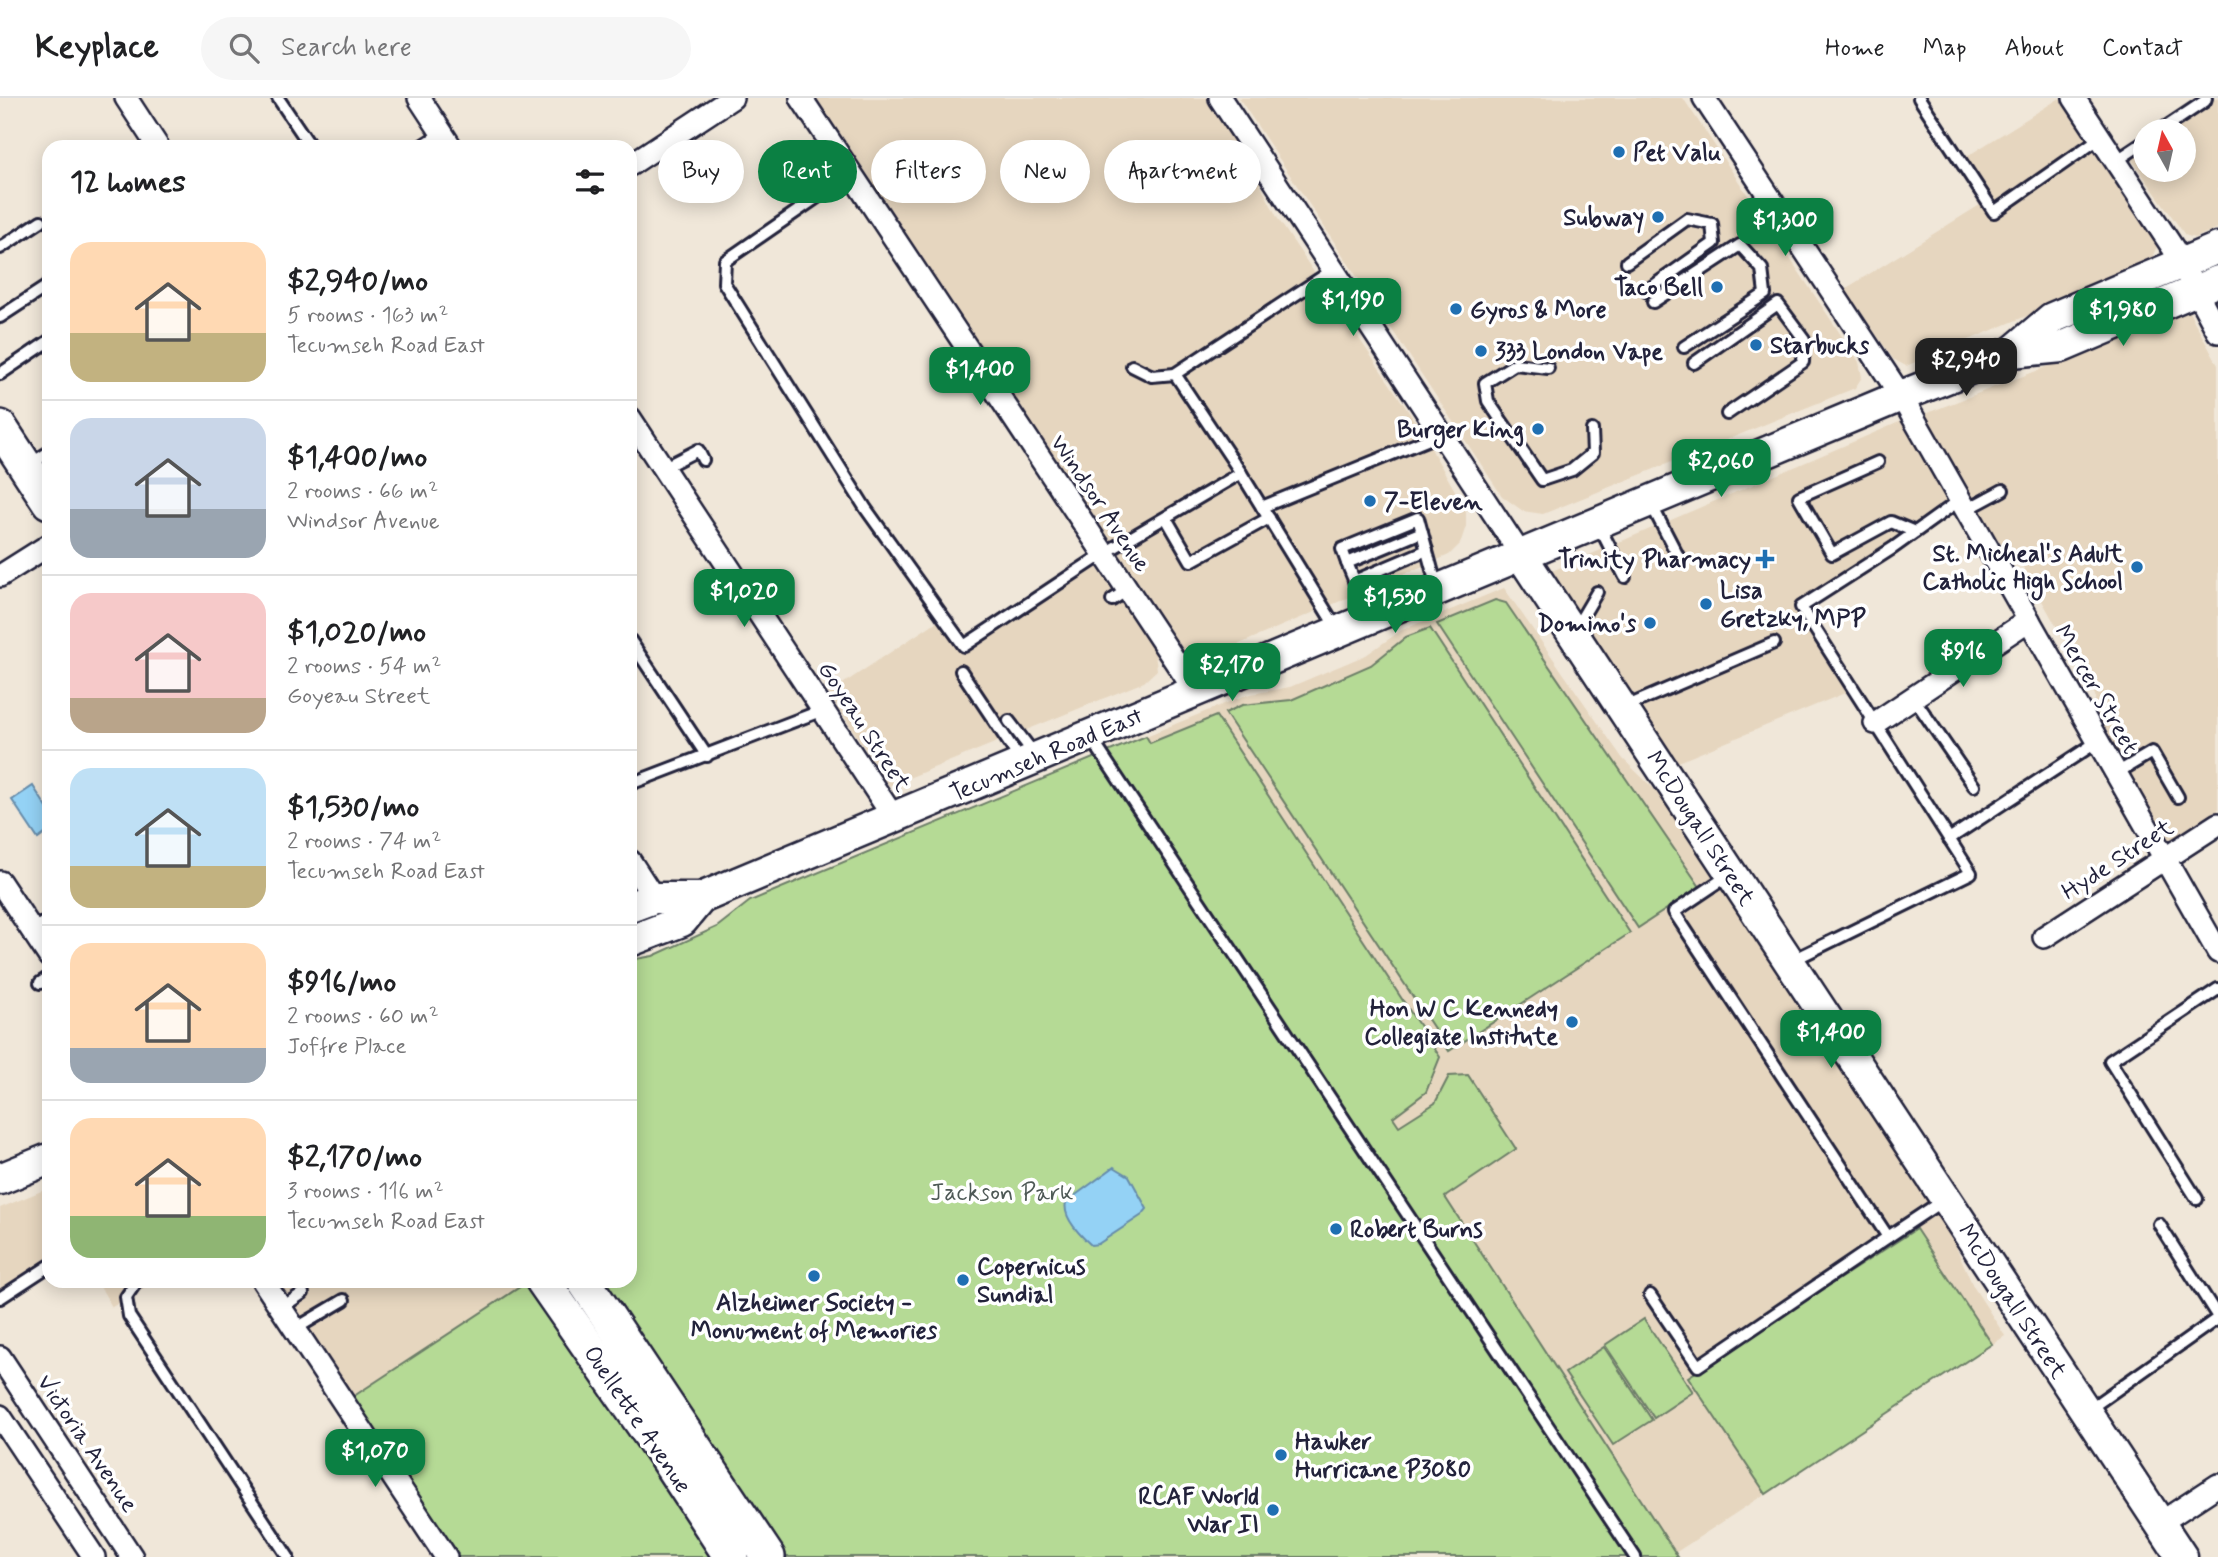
<!DOCTYPE html>
<html lang="en">
<head>
<meta charset="utf-8">
<style>
  :root { --surface:#fff; --page:#f6f6f6; --text:#202124; --muted:#757577; --line:#e0e0e0; --accent:#0b8043 }
  body { margin:0; font-family:Mynerve,sans-serif; background:var(--page); color:var(--text); height:100vh; display:flex; flex-direction:column; font-size:26px; white-space:nowrap }
  * { box-sizing:border-box; margin:0 }
  p { font-size:23px; color:var(--muted) }
  .icon { flex:none; width:38px; height:38px; fill:none; stroke:currentColor; stroke-width:2; stroke-linecap:round; stroke-linejoin:round }
  .map { position:relative; flex:1; overflow:hidden }
  .drawer { position:absolute; left:42px; top:42px; width:595px; height:1148px; display:flex; flex-direction:column; background:var(--surface); border-radius:21px; box-shadow:0 4px 18px #0003 }
  .drawer>* { flex:none }
  .banner { position:absolute; left:658px; top:42px; width:665px; height:63px; display:flex; gap:14px }
  .needle { width:46px; rotate:352deg }
  .tools { position:absolute; left:2133px; top:21px; display:grid; gap:14px }
  .tools a { display:grid; place-items:center; width:63px; height:63px; border-radius:50%; background:var(--surface); box-shadow:0 4px 18px #0003; font-size:35px }
  .price { position:absolute; translate:-50% -60px; padding:0 16px; border-radius:14px; background:var(--accent); color:#fff; font-size:23px; line-height:46px; filter:drop-shadow(0 2px 4px #0008) }
  .price::after { content:''; position:absolute; left:50%; top:42px; width:21px; height:16px; margin-left:-10px; background:inherit; clip-path:polygon(0 0,100% 0,50% 100%) }
  .price.current { background:#222; color:#fff }
  ul { padding:0; list-style:none }
  li { display:flex; align-items:center; gap:21px; height:175px; padding:0 28px }
  li+li { border-top:2px solid var(--line) }
  li span { display:grid; place-items:center; flex:none; width:196px; height:140px; border-radius:21px; color:#555 }
  li>.icon { margin-inline-start:auto }
  span .icon { width:84px; height:84px; fill:#fffc; stroke-width:1 }
  li b { font-size:30px }
  h2 { display:flex; justify-content:space-between; align-items:center; height:84px; padding:0 28px; font-size:30px }
  .pill { padding:0 24px; border-radius:32px; background:var(--surface); box-shadow:0 4px 18px #0003; font-size:24px; line-height:63px }
  .pill.current { background:var(--accent); color:#fff }
  header { display:flex; align-items:center; gap:42px; box-sizing:border-box; height:98px; padding:0 35px; background:var(--surface); border-bottom:2px solid var(--line) }
  header strong { font-size:33px }
  nav { display:flex; gap:38px; margin-inline-start:auto; font-size:24px }
  .search { width:490px; height:63px; background:var(--page); display:flex; align-items:center; gap:18px; box-sizing:border-box; padding:0 24px; border-radius:38px; color:var(--muted); font-size:26px }
  .map>svg:first-child { display:block }
  .built { fill:#e6d6bf }
  .green { fill:#b5da95; stroke:#6c7e68; stroke-width:2 }
  .water { fill:#94d2f5; stroke:#668cab; stroke-width:2 }
  .lines { fill:none; stroke-linecap:round; stroke-linejoin:round }
  .lane-casing { stroke:#22223b; stroke-width:16 }
  .street-casing { stroke:#22223b; stroke-width:26 }
  .secondary-casing { stroke:#22223b; stroke-width:35 }
  .primary-casing { stroke:#22223b; stroke-width:38 }
  .lane { stroke:#fff; stroke-width:10 }
  .street { stroke:#fff; stroke-width:21 }
  .secondary { stroke:#fff; stroke-width:30 }
  .primary { stroke:#fff; stroke-width:33 }
  .poi-dot { fill:#1f6fb2; stroke:#fff; stroke-width:2.5 }
  .labels { text-anchor:middle; stroke-width:7; stroke-linejoin:round; paint-order:stroke }
  .poi-label { font-size:24px; font-weight:bold; fill:#22223b; stroke:#fff; text-anchor:start }
  .street-label { font-size:24px; fill:#22223b; stroke:#fff }
  .park-label { font-size:24px; fill:#4e5956; stroke:#fff }
</style>
</head>
<body>
<header>
<strong>Keyplace</strong>
<div class="search"><svg class="icon" aria-label="search" viewBox="0 0 24 24"><circle cx="10" cy="10" r="6"/><path d="M15 15l6 6"/></svg>Search here</div>
<nav><a>Home</a><a>Map</a><a>About</a><a>Contact</a></nav>
</header>
<div class="map">
<svg width="2218" height="1459" viewBox="0 0 2218 1459">
  <rect width="100%" height="100%" fill="#f0e7d9"/>
  <filter id="ink" filterUnits="userSpaceOnUse"><feTurbulence type="fractalNoise" baseFrequency=".0143" numOctaves="2"/><feDisplacementMap in="SourceGraphic" scale="14" xChannelSelector="R" yChannelSelector="G"/><feConvolveMatrix kernelMatrix="1 2 1 2 8 2 1 2 1" color-interpolation-filters="sRGB"/></filter>
  <g filter="url(#ink)">
    <!-- built -->
    <g class="built">
      <polygon points="816,0 1209,0 1238,43 1278,121 1417,326 1466,412 1466,428 1460,446 1449,457 1211,558 1193,561 1182,550"/>
      <polygon points="1239,0 1683,0 1859,264 1862,279 1855,290 1543,416 1523,413 1502,398"/>
      <polygon points="2060,0 2157,148 2149,167 1906,268 1893,261 1845,191 1983,105 1958,64"/>
      <polygon points="2208,0 2218,0 2218,130 2194,140 2185,137 2127,55 2145,43 2146,72 2184,72 2184,33 2160,33"/>
      <polygon points="2189,214 2218,267 2218,715 2169,747 2095,617 2095,597 2018,460 1992,438 1922,317"/>
      <polygon points="1904,322 1958,414 1811,511 1857,590 1676,665 1552,473"/>
      <polygon points="1090,459 1155,555 1157,572 1144,584 889,688 829,595 948,516 969,539"/>
      <polygon points="1504,490 1623,661 1674,710 1948,1130 1973,1188 2005,1238 1675,1455 1146,638 1246,597 1290,589 1366,557 1402,532"/>
      <polygon points="49,1090 49,1173 0,1206 0,1110"/>
      <polygon points="97,1183 156,1183 112,1209"/>
      <polygon points="248,1183 529,1183 351,1300 278,1188 259,1201"/>
    </g>
    <!-- green -->
    <g class="green">
      <polygon points="1495,502 1506,505 1700,789 1638,830 1437,526"/>
      <polygon points="1430,530 1630,835 1449,953 1225,615 1242,607 1291,602 1371,567 1406,539"/>
      <polygon points="1216,618 1440,959 1426,994 1393,1019 1399,1028 1435,1005 1449,978 1468,977 1516,1051 1445,1099 1678,1459 783,1459 601,1183 630,1183 630,862 653,858 717,829 750,803 1146,638 1150,645"/>
      <polygon points="1916,1131 1992,1246 1766,1396 1688,1279"/>
      <polygon points="529,1183 716,1459 457,1459 351,1300"/>
      <polygon points="1644,1221 1693,1294 1654,1320 1605,1247"/>
      <polygon points="1604,1249 1652,1322 1613,1347 1565,1275"/>
    </g>
    <!-- water -->
    <g class="water">
      <polygon points="33,688 49,713 49,733 38,741 12,702"/>
      <path d="M1114 1069 1129 1078 1147 1111 1142 1117 1098 1146 1091 1147C1081 1138 1062 1119 1066 1104Z"/>
    </g>
    <g class="lines">
      <defs>
        <g id="lane">
          <polyline points="278,0 311,49"/>
          <polyline points="1919,0 1994,114 2100,40"/>
          <polyline points="2160,33 2205,3 2206,0"/>
          <polyline points="420,49 442,35"/>
          <polyline points="2116,63 2146,43"/>
          <polyline points="851,76 725,163 724,185 866,411 964,548 1103,456 1241,375"/>
          <polyline points="0,150 41,123"/>
          <polyline points="1627,164 1687,121 1712,126 1714,145 1646,193"/>
          <polyline points="1653,204 1740,147 1762,171 1765,196 1684,249"/>
          <polyline points="0,219 49,187"/>
          <polyline points="1694,265 1778,206 1804,241 1803,264 1727,316"/>
          <polyline points="1132,268 1152,278 1175,276 1333,172"/>
          <polyline points="1548,270 1515,266 1485,285 1488,303 1542,382 1572,372 1593,355 1592,332"/>
          <polyline points="0,276 49,243"/>
          <polyline points="1175,276 1241,375 1337,531"/>
          <polyline points="1878,364 1799,399 1832,456 1891,424 1915,434"/>
          <polyline points="29,367 49,354"/>
          <polyline points="663,370 698,352 703,362"/>
          <polyline points="1651,406 1681,464"/>
          <polyline points="1262,409 1441,336"/>
          <polyline points="1966,412 2003,392"/>
          <polyline points="1166,420 1191,463 1269,420"/>
          <polyline points="1599,428 1625,479"/>
          <polyline points="1347,465 1342,451 1418,420 1437,490"/>
          <polyline points="1354,483 1427,452"/>
          <polyline points="1112,502 1127,492"/>
          <polyline points="1369,518 1347,465 1422,434"/>
          <polyline points="1574,533 1597,494"/>
          <polyline points="630,542 707,658"/>
          <polyline points="961,573 1021,663"/>
          <polyline points="1913,599 1974,688"/>
          <polyline points="1625,609 1774,545"/>
          <polyline points="1009,623 1035,657"/>
          <polyline points="1091,640 1635,1459"/>
          <polyline points="2115,676 2152,654 2178,699"/>
          <polyline points="630,686 823,612"/>
          <polyline points="1949,741 2097,644"/>
          <polyline points="1729,777 1674,814 1888,1139 1945,1101"/>
          <polyline points="32,832 49,821"/>
          <polyline points="1791,863 1971,775 1801,509 1893,450 1960,402"/>
          <polyline points="40,885 49,879"/>
          <polyline points="2197,1101 2110,963 2218,891"/>
          <polyline points="2159,1126 2218,1219"/>
          <polyline points="137,1183 126,1199 129,1218 288,1459"/>
          <polyline points="1650,1197 1698,1268 1888,1139"/>
          <polyline points="0,1200 49,1168"/>
          <polyline points="281,1210 303,1195"/>
          <polyline points="295,1231 344,1202"/>
          <polyline points="2088,1312 2218,1220"/>
        </g>
        <g id="street">
          <polyline points="126,0 158,49"/>
          <polyline points="419,0 451,49"/>
          <polyline points="801,0 1195,593"/>
          <polyline points="1220,0 1521,457"/>
          <polyline points="1704,0 1901,298 2218,854"/>
          <polyline points="2074,0 2173,150 2218,234"/>
          <polyline points="630,67 732,0"/>
          <polyline points="630,320 894,720"/>
          <polyline points="0,478 49,447"/>
          <polyline points="1875,625 2029,522"/>
          <polyline points="630,763 654,800"/>
          <polyline points="0,784 49,858"/>
          <polyline points="2044,839 2218,726"/>
          <polyline points="263,1183 446,1459"/>
          <polyline points="0,1259 132,1459"/>
          <polyline points="0,1318 94,1459"/>
          <polyline points="2160,1425 2218,1387"/>
        </g>
        <g id="secondary">
          <polyline points="2012,254 2052,220 2218,150"/>
          <polyline points="1521,457 2182,1459"/>
          <polyline points="630,809 654,800 701,800 1901,298 2012,254 2062,249 2218,183"/>
          <polyline points="630,843 682,823 701,800"/>
          <polyline points="0,1081 49,1061"/>
        </g>
        <g id="primary">
          <polyline points="0,329 49,404"/>
          <polyline points="543,1183 664,1357 731,1459"/>
          <polyline points="584,1183 768,1459"/>
        </g>
      </defs>
      <!-- lane casing -->
      <use href="#lane" class="lane-casing"/>
      <!-- street casing -->
      <use href="#street" class="street-casing"/>
      <!-- secondary casing -->
      <use href="#secondary" class="secondary-casing"/>
      <!-- primary casing -->
      <use href="#primary" class="primary-casing"/>
      <!-- lane -->
      <use href="#lane" class="lane"/>
      <!-- street -->
      <use href="#street" class="street"/>
      <!-- secondary -->
      <use href="#secondary" class="secondary"/>
      <!-- primary -->
      <use href="#primary" class="primary"/>
    </g>
  </g>
  <!-- markers -->
  <g class="poi-dot">
    <circle cx="1619" cy="54" r="7"/>
    <circle cx="1658" cy="119" r="7"/>
    <circle cx="1717" cy="189" r="7"/>
    <circle cx="1456" cy="211" r="7"/>
    <circle cx="1756" cy="247" r="7"/>
    <circle cx="1481" cy="253" r="7"/>
    <circle cx="1538" cy="331" r="7"/>
    <circle cx="1370" cy="403" r="7"/>
    <path d="M1761.5 450.5h7v7h7v7h-7v7h-7v-7h-7v-7h7z"/>
    <circle cx="2137" cy="469" r="7"/>
    <circle cx="1706" cy="506" r="7"/>
    <circle cx="1650" cy="525" r="7"/>
    <circle cx="1572" cy="924" r="7"/>
    <circle cx="1336" cy="1131" r="7"/>
    <circle cx="814" cy="1178" r="7"/>
    <circle cx="963" cy="1182" r="7"/>
    <circle cx="1281" cy="1357" r="7"/>
    <circle cx="1273" cy="1412" r="7"/>
  </g>
  <g class="labels">
    <!-- poi labels -->
    <g class="poi-label">
      <text x="1633" y="62">Pet Valu</text>
      <text x="1644" y="127" text-anchor="end">Subway</text>
      <text x="1703" y="197" text-anchor="end">Taco Bell</text>
      <text x="1470" y="219">Gyros &amp; More</text>
      <text x="1770" y="255">Starbucks</text>
      <text x="1495" y="261">333 London Vape</text>
      <text x="1524" y="339" text-anchor="end">Burger King</text>
      <text x="1384" y="411">7-Eleven</text>
      <text x="2123" y="463" text-anchor="end">St. Micheal's Adult<tspan x="2123" dy="28">Catholic High School</tspan></text>
      <text x="1751" y="469" text-anchor="end">Trinity Pharmacy</text>
      <text x="1720" y="500">Lisa<tspan x="1720" dy="28">Gretzky, MPP</tspan></text>
      <text x="1636" y="533" text-anchor="end">Domino's</text>
      <text x="1558" y="918" text-anchor="end">Hon W C Kennedy<tspan x="1558" dy="28">Collegiate Institute</tspan></text>
      <text x="1350" y="1139">Robert Burns</text>
      <text x="977" y="1176">Copernicus<tspan x="977" dy="28">Sundial</tspan></text>
      <text x="814" y="1212" text-anchor="middle">Alzheimer Society -<tspan x="814" dy="28">Monument of Memories</tspan></text>
      <text x="1295" y="1351">Hawker<tspan x="1295" dy="28">Hurricane P3080</tspan></text>
      <text x="1259" y="1406" text-anchor="end">RCAF World<tspan x="1259" dy="28">War II</tspan></text>
    </g>
    <!-- street labels -->
    <g class="street-label">
      <text transform="translate(1101 405) rotate(56)" y="8">Windsor Avenue</text>
      <text transform="translate(2097 591) rotate(60)" y="8">Mercer Street</text>
      <text transform="translate(865 628) rotate(57)" y="8">Goyeau Street</text>
      <text transform="translate(1046 656) rotate(-23)" y="8">Tecumseh Road East</text>
      <text transform="translate(1701 730) rotate(57)" y="8">McDougall Street</text>
      <text transform="translate(2117 761) rotate(-33)" y="8">Hyde Street</text>
      <text transform="translate(2013 1203) rotate(57)" y="8">McDougall Street</text>
      <text transform="translate(638 1321) rotate(56)" y="8">Ouellette Avenue</text>
      <text transform="translate(88 1345) rotate(56)" y="8">Victoria Avenue</text>
    </g>
    <!-- park labels -->
    <g class="park-label">
      <text x="1002" y="1102">Jackson Park</text>
    </g>
  </g>
</svg>
<div class="tools">
<a><svg class="needle" viewBox="-14 -14 28 28"><path d="M0-13l5 13h-10z" fill="#e53935"/><path d="M0 13l5-13h-10z" fill="#757577"/></svg></a>
</div>
<b class="price" style="left:1785px;top:160px">$1,300</b>
<b class="price" style="left:1353px;top:240px">$1,190</b>
<b class="price" style="left:2123px;top:250px">$1,980</b>
<b class="price current" style="left:1966px;top:300px">$2,940</b>
<b class="price" style="left:980px;top:309px">$1,400</b>
<b class="price" style="left:1721px;top:401px">$2,060</b>
<b class="price" style="left:744px;top:531px">$1,020</b>
<b class="price" style="left:1395px;top:537px">$1,530</b>
<b class="price" style="left:1963px;top:591px">$916</b>
<b class="price" style="left:1232px;top:605px">$2,170</b>
<b class="price" style="left:1831px;top:972px">$1,400</b>
<b class="price" style="left:375px;top:1391px">$1,070</b>
<div class="banner">
<a class="pill">Buy</a>
<a class="pill current">Rent</a>
<a class="pill">Filters</a>
<a class="pill">New</a>
<a class="pill">Apartment</a>
</div>
<section class="drawer">
<h2>12 homes<svg class="icon" aria-label="filters" viewBox="0 0 24 24"><path d="M4 7h16M4 17h16"/><circle cx="9" cy="7" r="2"/><circle cx="15" cy="17" r="2"/></svg></h2>
<ul>
<li><span style="background:linear-gradient(#ffd9b3 65%,#c2b280 0)"><svg class="icon" aria-label="home" viewBox="0 0 24 24"><path d="M3 11l9-7 9 7M6 9v11h12V9"/></svg></span><div><b>$2,940/mo</b><p>5 rooms · 163 m²</p><p>Tecumseh Road East</p></div></li>
<li><span style="background:linear-gradient(#c9d6e8 65%,#9aa5b1 0)"><svg class="icon" aria-label="home" viewBox="0 0 24 24"><path d="M3 11l9-7 9 7M6 9v11h12V9"/></svg></span><div><b>$1,400/mo</b><p>2 rooms · 66 m²</p><p>Windsor Avenue</p></div></li>
<li><span style="background:linear-gradient(#f6c9c9 75%,#b9a48a 0)"><svg class="icon" aria-label="home" viewBox="0 0 24 24"><path d="M3 11l9-7 9 7M6 9v11h12V9"/></svg></span><div><b>$1,020/mo</b><p>2 rooms · 54 m²</p><p>Goyeau Street</p></div></li>
<li><span style="background:linear-gradient(#bfe0f5 70%,#c2b280 0)"><svg class="icon" aria-label="home" viewBox="0 0 24 24"><path d="M3 11l9-7 9 7M6 9v11h12V9"/></svg></span><div><b>$1,530/mo</b><p>2 rooms · 74 m²</p><p>Tecumseh Road East</p></div></li>
<li><span style="background:linear-gradient(#ffd9b3 75%,#9aa5b1 0)"><svg class="icon" aria-label="home" viewBox="0 0 24 24"><path d="M3 11l9-7 9 7M6 9v11h12V9"/></svg></span><div><b>$916/mo</b><p>2 rooms · 60 m²</p><p>Joffre Place</p></div></li>
<li><span style="background:linear-gradient(#ffd9b3 70%,#8fb573 0)"><svg class="icon" aria-label="home" viewBox="0 0 24 24"><path d="M3 11l9-7 9 7M6 9v11h12V9"/></svg></span><div><b>$2,170/mo</b><p>3 rooms · 116 m²</p><p>Tecumseh Road East</p></div></li>
</ul>
</section>
</div>
</body>
</html>
